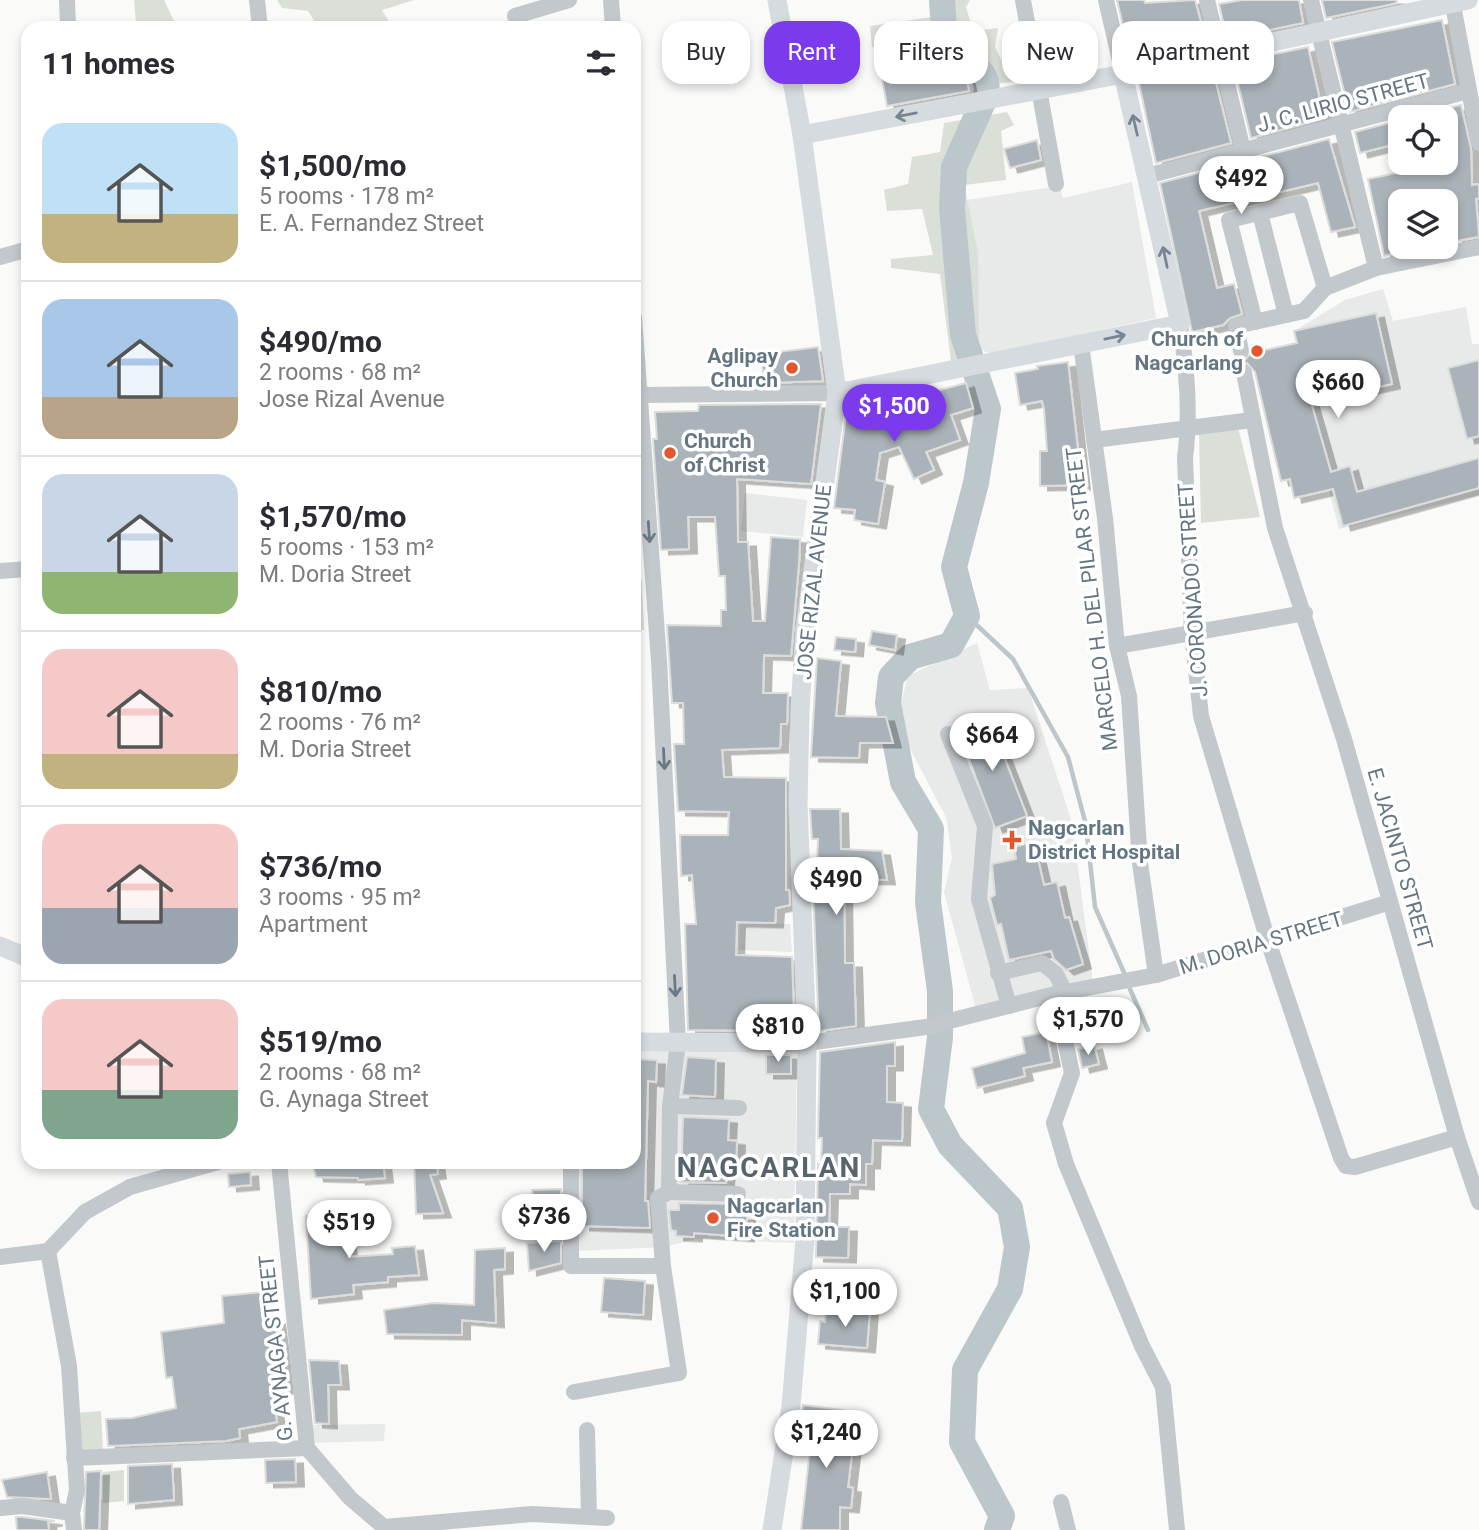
<!DOCTYPE html>
<html lang="en">
<head>
<meta charset="utf-8">
<style>
  :root { --surface:#fff; --page:#f2f2f3; --text:#2b2b33; --muted:#7c7c81; --line:#e1e1e2; --accent:#7c3aed }
  body { margin:0; font-family:Roboto,sans-serif; background:var(--page); color:var(--text); height:100vh; display:flex; flex-direction:column; font-size:26px; white-space:nowrap }
  * { box-sizing:border-box; margin:0 }
  p { font-size:23px; color:var(--muted) }
  .icon { flex:none; width:38px; height:38px; fill:none; stroke:currentColor; stroke-width:2; stroke-linecap:round; stroke-linejoin:round }
  .map { position:relative; flex:1; overflow:hidden }
  .details { position:absolute; left:21px; top:21px; width:620px; height:1148px; display:flex; flex-direction:column; background:var(--surface); border-radius:21px; box-shadow:0 4px 10px #0003 }
  .details>* { flex:none }
  .banner { position:absolute; left:662px; top:21px; width:665px; height:63px; display:flex; gap:14px }
  .fabs { position:absolute; left:1388px; top:105px; display:grid; gap:14px }
  .fabs a { display:grid; place-items:center; width:70px; height:70px; border-radius:14px; background:var(--surface); box-shadow:0 4px 10px #0003; font-size:35px }
  .price { position:absolute; translate:-50% -60px; padding:0 16px; border-radius:24px; background:#fff; color:#222; font-size:23px; line-height:46px; filter:drop-shadow(0 2px 4px #0008) }
  .price::after { content:''; position:absolute; left:50%; top:42px; width:21px; height:16px; margin-left:-10px; background:inherit; clip-path:polygon(0 0,100% 0,50% 100%) }
  .price.selected { background:var(--accent); color:#fff }
  ul { padding:0; list-style:none }
  li { display:flex; align-items:center; gap:21px; height:175px; padding:0 21px }
  li+li { border-top:2px solid var(--line) }
  li span { display:grid; place-items:center; flex:none; width:196px; height:140px; border-radius:21px; color:#555 }
  li>.icon { margin-inline-start:auto }
  span .icon { width:84px; height:84px; fill:#fffc; stroke-width:1 }
  li b { font-size:30px }
  h2 { display:flex; justify-content:space-between; align-items:center; height:84px; padding:0 21px; font-size:30px }
  .pill { padding:0 24px; border-radius:21px; background:var(--surface); box-shadow:0 4px 10px #0003; font-size:24px; line-height:63px }
  .pill.selected { background:var(--accent); color:#fff }
  .map>svg:first-child { display:block }
  .built { fill:#e8e9e9 }
  .green { fill:#dadfd7 }
  .lines { fill:none; stroke-linecap:round; stroke-linejoin:round }
  .stream { stroke:#bbc7cb; stroke-width:4.5 }
  .river { stroke:#bbc7cb; stroke-width:26 }
  .building { fill:#aab3b9; stroke:#dcdcda; stroke-width:2; filter:url(#shadow) }
  .minor { stroke:#c3c8cc; stroke-width:16 }
  .major { stroke:#d6dbdf; stroke-width:19 }
  .oneway { stroke:#768591 }
  .oneway2 { stroke:#6a7a87 }
  .poi-dot { fill:#e4572e; stroke:#fff; stroke-width:2.5 }
  .labels { text-anchor:middle; stroke-width:7; stroke-linejoin:round; paint-order:stroke }
  .street-label { font-size:21px; fill:#657683; stroke:#fff }
  .poi-label { font-size:21px; font-weight:bold; fill:#657683; stroke:#fff; text-anchor:start }
  .district-label { font-size:28px; font-weight:bold; letter-spacing:2px; fill:#57646e; stroke:#fff }
</style>
</head>
<body>
<div class="map">
<svg width="1479" height="1530" viewBox="0 0 1479 1530">
  <defs>
    <filter id="shadow"><feDropShadow dx="8" dy="4.5" stdDeviation="0" flood-color="#0004"/></filter>
  </defs>
  <rect width="100%" height="100%" fill="#fafaf8"/>
  <!-- built -->
  <g class="built">
    <polygon points="1132,182 1156,318 993,354 974,348 967,200 1060,186 1063,198"/>
    <polygon points="1383,289 1393,321 1466,307 1472,344 1479,344 1479,495 1339,529 1324,472 1330,470 1294,331 1345,300"/>
    <polygon points="745,493 807,500 803,537 741,531"/>
    <polygon points="977,643 990,690 1028,688 1072,822 1093,982 976,1009 944,892 952,857 946,817 896,722 908,676"/>
    <polygon points="740,922 790,924 792,952 739,950"/>
    <polygon points="797,1051 794,1243 696,1239 665,1247 577,1251 578,1162 634,1162 634,1052"/>
    <polygon points="385,1424 384,1441 306,1443 308,1425"/>
  </g>
  <!-- green -->
  <g class="green">
    <polygon points="134,0 164,0 176,25 136,23"/>
    <polygon points="277,0 414,0 382,10 393,28 319,28 308,11 282,8"/>
    <polygon points="929,0 970,0 966,7 973,31 998,28 995,47 1012,82 984,85 957,51 954,38 934,37 872,47 870,26 932,17"/>
    <polygon points="1007,112 1014,125 1001,131 1006,180 964,185 978,252 979,354 951,361 940,274 891,268 891,259 933,255 922,209 887,211 884,190 908,184 912,157 940,152 944,123"/>
    <polygon points="1238,427 1260,517 1201,523 1199,432"/>
    <polygon points="634,576 642,580 644,630 634,630"/>
    <polygon points="101,1411 103,1452 76,1452 74,1413"/>
    <polygon points="124,1470 124,1501 103,1503 103,1472"/>
  </g>
  <g class="lines">
    <!-- stream -->
    <g class="stream">
      <polyline points="967,616 1013,659 1068,757 1086,825 1095,907 1126,977"/>
      <polyline points="1130,989 1148,1030"/>
    </g>
    <!-- river -->
    <path class="river" d="M942 0C943 16 943 40 955 53 969 70 987 63 987 93L954 167 952 208 963 335 988 409 976 483 954 567 967 616 951 645 910 657 891 677 888 703 903 782 931 829 928 902 940 991V1037L931 1109 950 1145 1010 1208 1017 1247 1010 1289 965 1370 962 1442 1002 1516 997 1530"/>
  </g>
  <!-- building -->
  <g class="building">
    <polygon points="1117,0 1144,0 1145,3 1195,0 1207,44 1131,60"/>
    <polygon points="1242,0 1299,0 1303,23 1227,39 1219,4"/>
    <polygon points="1322,0 1396,0 1397,3 1326,18"/>
    <polygon points="1442,20 1455,84 1349,112 1332,42"/>
    <polygon points="1308,47 1324,118 1251,138 1233,63"/>
    <polygon points="940,51 967,80 969,91 887,106 879,62"/>
    <polygon points="1212,67 1231,143 1156,163 1139,83"/>
    <polygon points="1461,105 1471,149 1472,185 1479,184 1479,198 1476,199 1479,237 1456,241 1453,228 1457,227 1455,202 1400,201 1400,225 1395,226 1400,252 1384,256 1368,179 1406,171 1404,163 1446,163 1446,117 1410,117"/>
    <polygon points="1400,120 1400,143 1360,153 1355,132"/>
    <polygon points="1329,139 1355,227 1331,232 1318,183 1199,211 1217,288 1234,284 1242,314 1230,318 1223,325 1192,332 1160,183"/>
    <polygon points="1037,140 1041,160 1010,168 1004,149"/>
    <polygon points="1376,313 1392,384 1356,392 1350,368 1304,378 1331,472 1350,466 1357,492 1479,458 1479,488 1343,526 1333,489 1294,498 1290,479 1281,481 1255,372 1247,363 1235,368 1233,359 1244,361 1251,353 1297,343 1294,331"/>
    <polygon points="818,347 823,381 764,383 761,354"/>
    <polygon points="1479,360 1479,436 1467,439 1448,368"/>
    <polygon points="1068,362 1082,485 1040,486 1040,451 1047,451 1044,409 1042,401 1020,405 1015,373 1038,369 1037,366"/>
    <polygon points="966,383 973,408 951,415 960,440 926,452 934,470 914,479 899,447 880,453 876,480 885,482 878,524 854,520 855,510 834,508 846,415 871,414 877,406 920,391 921,395"/>
    <polygon points="821,404 811,484 737,479 738,542 748,542 753,621 765,621 771,537 800,539 799,563 791,656 764,655 763,693 788,693 787,724 781,724 780,748 722,750 724,777 786,778 786,890 789,890 790,905 776,908 775,923 737,922 736,955 792,957 794,1018 791,1018 791,1031 688,1030 685,924 696,924 692,875 681,876 680,835 728,835 729,812 678,811 674,744 684,744 683,703 672,703 667,625 721,626 721,610 726,610 725,576 719,576 715,517 688,517 689,549 661,550 653,439 657,439 655,412 698,411 699,405"/>
    <polygon points="872,631 897,635 895,650 869,645"/>
    <polygon points="836,637 856,639 855,652 834,650"/>
    <polygon points="817,658 841,661 836,716 886,717 893,743 860,743 859,758 811,757"/>
    <polygon points="989,718 1027,816 995,828 958,730"/>
    <polygon points="810,809 840,809 841,849 882,851 887,880 844,879 845,963 854,963 856,1026 819,1031 813,889 816,889 818,839 812,839"/>
    <polygon points="1034,842 1044,885 1057,882 1065,918 1069,917 1083,964 1066,970 1054,959 1051,951 1009,960 1001,924 997,925 990,898 995,895 992,864 1016,859 1014,847"/>
    <polygon points="1046,1032 1052,1062 1023,1068 1025,1076 977,1088 972,1068 1025,1053 1022,1037"/>
    <polygon points="895,1042 895,1066 887,1066 887,1102 903,1103 902,1141 873,1140 872,1164 866,1164 866,1185 850,1184 850,1194 830,1194 829,1227 849,1227 848,1258 816,1257 818,1164 821,1165 822,1138 818,1138 820,1052"/>
    <polygon points="1094,1045 1099,1064 1082,1068 1078,1049"/>
    <rect x="766" y="1055" width="25" height="19"/>
    <polygon points="687,1057 716,1059 715,1097 682,1095"/>
    <polygon points="634,1059 657,1060 656,1082 648,1081 645,1201 648,1201 650,1228 582,1226 582,1162 634,1162"/>
    <polygon points="683,1117 729,1119 728,1140 737,1141 736,1165 727,1165 726,1183 681,1182"/>
    <polygon points="312,1162 383,1162 385,1178 358,1180 358,1178 316,1177"/>
    <polygon points="414,1162 436,1162 438,1174 430,1175 443,1213 416,1214"/>
    <polygon points="250,1172 251,1185 229,1187 228,1174"/>
    <polygon points="561,1189 561,1208 535,1213 532,1190"/>
    <polygon points="679,1203 730,1204 730,1216 747,1216 746,1237 694,1233 694,1237 676,1236 676,1231 671,1230 669,1210 679,1210"/>
    <polygon points="346,1214 349,1257 393,1254 392,1248 415,1246 419,1275 388,1277 388,1282 353,1285 354,1294 311,1299 306,1216"/>
    <polygon points="561,1241 561,1263 529,1271 527,1243"/>
    <polygon points="505,1248 505,1269 494,1270 496,1323 462,1320 462,1335 387,1334 384,1310 433,1303 474,1305 475,1250"/>
    <polygon points="604,1278 645,1281 643,1315 601,1312"/>
    <polygon points="264,1292 269,1321 277,1320 280,1343 285,1389 272,1390 277,1422 239,1429 240,1438 226,1441 108,1446 106,1419 132,1418 176,1408 172,1377 166,1378 161,1332 224,1323 222,1296"/>
    <polygon points="844,1308 870,1310 867,1348 818,1344 820,1321 825,1322 826,1311 843,1313"/>
    <polygon points="309,1360 339,1361 341,1385 328,1385 329,1424 315,1423"/>
    <polygon points="803,1405 843,1410 839,1443 853,1445 848,1487 853,1488 851,1508 840,1507 840,1530 801,1530 812,1431 800,1429"/>
    <polygon points="295,1459 296,1482 266,1483 265,1460"/>
    <polygon points="172,1464 174,1500 128,1504 128,1466"/>
    <polygon points="101,1471 99,1530 84,1530 86,1472"/>
    <polygon points="47,1472 51,1499 7,1497 2,1480"/>
    <polygon points="16,1517 22,1517 55,1521 48,1522 49,1530 17,1530"/>
  </g>
  <g class="lines">
    <!-- minor -->
    <g class="minor">
      <polyline points="67,0 68,28"/>
      <polyline points="257,0 260,28"/>
      <polyline points="611,0 613,28"/>
      <polyline points="1023,0 1056,184"/>
      <polyline points="1106,0 1123,74"/>
      <polyline points="1207,0 1243,150"/>
      <polyline points="1311,0 1376,268"/>
      <polyline points="1452,0 1479,143"/>
      <polyline points="515,16 569,0"/>
      <polyline points="1147,176 1468,91"/>
      <polyline points="1260,213 1286,315"/>
      <polyline points="0,257 28,249"/>
      <polyline points="1255,322 1229,220 1300,203 1325,288"/>
      <path d="M1180 324C1187 368 1191 413 1185 458L1192 633 1201 716 1268 941 1341 1158 1346 1166 1355 1167 1457 1137"/>
      <polyline points="1081,344 1105,518 1117,646 1129,696 1140,863 1156,975"/>
      <polyline points="1241,351 1236,326 1304,311 1325,288 1376,268 1479,247"/>
      <polyline points="1244,373 1275,528 1344,739 1457,1137 1479,1202"/>
      <polyline points="640,395 837,393"/>
      <polyline points="1094,440 1252,420"/>
      <polyline points="0,571 28,569"/>
      <polyline points="1117,646 1305,613"/>
      <polyline points="948,734 985,826 979,899 1009,1006"/>
      <polyline points="998,973 1042,963 1056,974 1065,992"/>
      <polyline points="1055,994 1072,1073 1054,1123 1066,1164 1142,1346 1163,1387 1177,1530"/>
      <polyline points="807,1043 926,1027 1055,994 1156,975 1390,902"/>
      <polyline points="670,1106 739,1108"/>
      <polyline points="279,1162 307,1448 350,1498 384,1527 532,1514 607,1518"/>
      <polyline points="571,1162 571,1266 663,1266"/>
      <polyline points="669,1192 738,1194"/>
      <polyline points="48,1251 69,1366 77,1490 72,1513 74,1530"/>
      <polyline points="0,1257 48,1251 85,1212 130,1187 218,1162"/>
      <polyline points="574,1392 679,1373 663,1266 658,1198 669,1192 670,1106 678,1043 659,661 634,317"/>
      <polyline points="587,1430 589,1517"/>
      <polyline points="74,1458 307,1448"/>
      <polyline points="1061,1502 1068,1530"/>
      <polyline points="0,1508 22,1506 72,1513"/>
    </g>
    <!-- major -->
    <g class="major">
      <polyline points="802,135 1123,74 1468,0"/>
      <polyline points="837,393 1180,324 1123,74"/>
      <polyline points="0,946 28,958"/>
      <polyline points="634,1042 807,1043"/>
      <polyline points="772,1530 791,1406 805,1240 807,1043 798,803 800,711 805,629 837,393 802,135 777,0"/>
    </g>
  </g>
  <!-- one-way arrows -->
  <defs><path id="oneway-shaft" d="M-6 0H5M1.5-3L5.5 0L1.5 3" fill="none" stroke-width="1.6" stroke-linecap="round" stroke-linejoin="round" transform="scale(1.75)"/></defs>
  <g class="oneway">
    <use href="#oneway-shaft" transform="translate(906 115) rotate(169)"/>
    <use href="#oneway-shaft" transform="translate(1135 125) rotate(-103)"/>
    <use href="#oneway-shaft" transform="translate(1165 257) rotate(-102)"/>
    <use href="#oneway-shaft" transform="translate(1115 337) rotate(-12)"/>
  </g>
  <g class="oneway2">
    <use href="#oneway-shaft" transform="translate(649 532) rotate(86)"/>
    <use href="#oneway-shaft" transform="translate(664 759) rotate(87)"/>
    <use href="#oneway-shaft" transform="translate(675 986) rotate(87)"/>
  </g>
  <!-- markers -->
  <g class="poi-dot">
    <circle cx="1257" cy="351" r="7"/>
    <circle cx="792" cy="368" r="7"/>
    <circle cx="670" cy="453" r="7"/>
    <path d="M1008.5 829.5h7v7h7v7h-7v7h-7v-7h-7v-7h7z"/>
    <circle cx="713" cy="1218" r="7"/>
  </g>
  <g class="labels">
    <!-- street labels -->
    <g class="street-label">
      <text transform="translate(1343 103) rotate(-15)" y="7">J. C. LIRIO STREET</text>
      <text transform="translate(814 582) rotate(-84)" y="7">JOSE RIZAL AVENUE</text>
      <text transform="translate(1193 590) rotate(-94)" y="7">J. CORONADO STREET</text>
      <text transform="translate(1092 599) rotate(-97)" y="7">MARCELO H. DEL PILAR STREET</text>
      <text transform="translate(1400 859) rotate(74)" y="7">E. JACINTO STREET</text>
      <text transform="translate(1261 943) rotate(-17)" y="7">M. DORIA STREET</text>
      <text transform="translate(276 1348) rotate(-96)" y="7">G. AYNAGA STREET</text>
    </g>
    <!-- poi labels -->
    <g class="poi-label">
      <text x="1243" y="346" text-anchor="end">Church of<tspan x="1243" dy="24">Nagcarlang</tspan></text>
      <text x="778" y="363" text-anchor="end">Aglipay<tspan x="778" dy="24">Church</tspan></text>
      <text x="684" y="448">Church<tspan x="684" dy="24">of Christ</tspan></text>
      <text x="1028" y="835">Nagcarlan<tspan x="1028" dy="24">District Hospital</tspan></text>
      <text x="727" y="1213">Nagcarlan<tspan x="727" dy="24">Fire Station</tspan></text>
    </g>
    <!-- district labels -->
    <g class="district-label">
      <text x="769" y="1177">NAGCARLAN</text>
    </g>
  </g>
</svg>
<div class="fabs">
<a><svg class="icon" aria-label="locate" viewBox="0 0 24 24"><circle cx="12" cy="12" r="6"/><path d="M12 2v4M12 18v4M2 12h4M18 12h4"/></svg></a>
<a><svg class="icon" aria-label="layers" viewBox="0 0 24 24"><path d="M12 4l9 5-9 5-9-5zM3 14l9 5 9-5"/></svg></a>
</div>
<b class="price" style="left:1241px;top:216px">$492</b>
<b class="price" style="left:1338px;top:420px">$660</b>
<b class="price selected" style="left:894px;top:444px">$1,500</b>
<b class="price" style="left:992px;top:773px">$664</b>
<b class="price" style="left:836px;top:917px">$490</b>
<b class="price" style="left:1088px;top:1057px">$1,570</b>
<b class="price" style="left:778px;top:1064px">$810</b>
<b class="price" style="left:544px;top:1254px">$736</b>
<b class="price" style="left:349px;top:1260px">$519</b>
<b class="price" style="left:845px;top:1329px">$1,100</b>
<b class="price" style="left:826px;top:1470px">$1,240</b>
<div class="banner">
<a class="pill">Buy</a>
<a class="pill selected">Rent</a>
<a class="pill">Filters</a>
<a class="pill">New</a>
<a class="pill">Apartment</a>
</div>
<section class="details">
<h2>11 homes<svg class="icon" aria-label="filters" viewBox="0 0 24 24"><path d="M4 7h16M4 17h16"/><circle cx="9" cy="7" r="2"/><circle cx="15" cy="17" r="2"/></svg></h2>
<ul>
<li><span style="background:linear-gradient(#bfe0f5 65%,#c2b280 0)"><svg class="icon" aria-label="home" viewBox="0 0 24 24"><path d="M3 11l9-7 9 7M6 9v11h12V9"/></svg></span><div><b>$1,500/mo</b><p>5 rooms · 178 m²</p><p>E. A. Fernandez Street</p></div></li>
<li><span style="background:linear-gradient(#a9c7e8 70%,#b9a48a 0)"><svg class="icon" aria-label="home" viewBox="0 0 24 24"><path d="M3 11l9-7 9 7M6 9v11h12V9"/></svg></span><div><b>$490/mo</b><p>2 rooms · 68 m²</p><p>Jose Rizal Avenue</p></div></li>
<li><span style="background:linear-gradient(#c9d6e8 70%,#8fb573 0)"><svg class="icon" aria-label="home" viewBox="0 0 24 24"><path d="M3 11l9-7 9 7M6 9v11h12V9"/></svg></span><div><b>$1,570/mo</b><p>5 rooms · 153 m²</p><p>M. Doria Street</p></div></li>
<li><span style="background:linear-gradient(#f6c9c9 75%,#c2b280 0)"><svg class="icon" aria-label="home" viewBox="0 0 24 24"><path d="M3 11l9-7 9 7M6 9v11h12V9"/></svg></span><div><b>$810/mo</b><p>2 rooms · 76 m²</p><p>M. Doria Street</p></div></li>
<li><span style="background:linear-gradient(#f6c9c9 60%,#9aa5b1 0)"><svg class="icon" aria-label="home" viewBox="0 0 24 24"><path d="M3 11l9-7 9 7M6 9v11h12V9"/></svg></span><div><b>$736/mo</b><p>3 rooms · 95 m²</p><p>Apartment</p></div></li>
<li><span style="background:linear-gradient(#f6c9c9 65%,#7fa58c 0)"><svg class="icon" aria-label="home" viewBox="0 0 24 24"><path d="M3 11l9-7 9 7M6 9v11h12V9"/></svg></span><div><b>$519/mo</b><p>2 rooms · 68 m²</p><p>G. Aynaga Street</p></div></li>
</ul>
</section>
</div>
</body>
</html>
